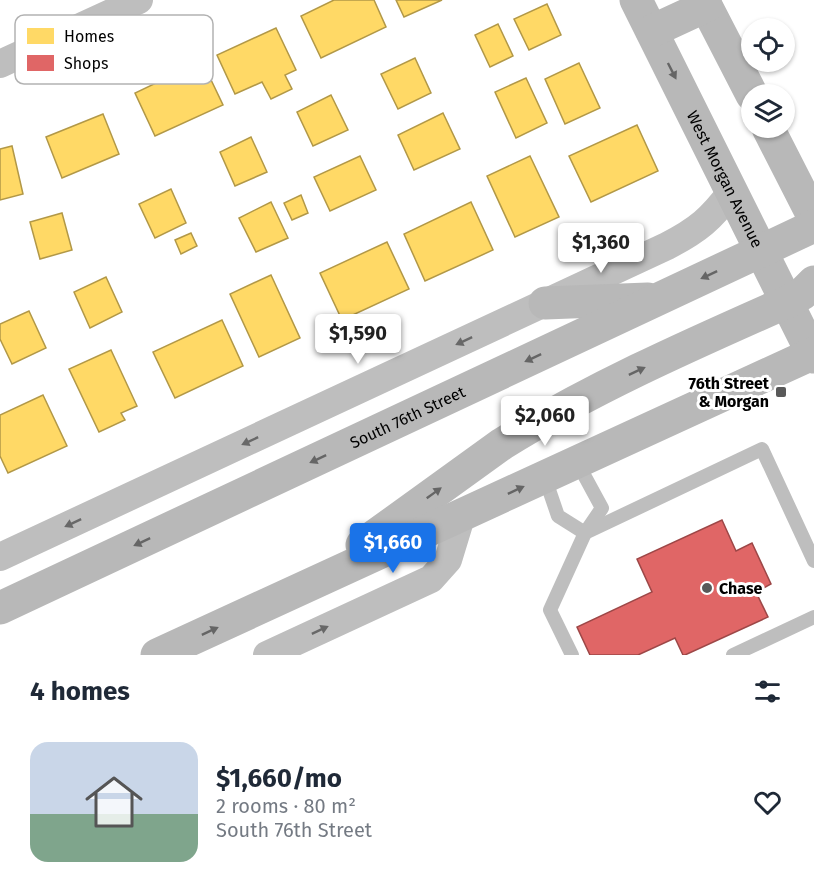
<!DOCTYPE html>
<html lang="en">
<head>
<meta charset="utf-8">
<style>
  :root { --surface:#fff; --page:#f2f2f3; --text:#1f2937; --muted:#747a83; --accent:#1a73e8 }
  body { margin:0; font-family:"Fira Sans",sans-serif; background:var(--page); color:var(--text); height:100vh; display:flex; flex-direction:column; font-size:22px; white-space:nowrap }
  * { box-sizing:border-box; margin:0 }
  p { font-size:20px; color:var(--muted) }
  .icon { flex:none; width:33px; height:33px; fill:none; stroke:currentColor; stroke-width:2; stroke-linecap:round; stroke-linejoin:round }
  .map { position:relative; height:655px; overflow:hidden }
  .side { display:flex; flex-direction:column; background:var(--surface); flex:1 }
  .side>* { flex:none }
  .tools { position:absolute; left:741px; top:18px; display:grid; gap:12px }
  .tools a { display:grid; place-items:center; width:54px; height:54px; border-radius:50%; background:var(--surface); box-shadow:0 2px 4px #0004; font-size:30px }
  .price { position:absolute; translate:-50% -51px; padding:0 14px; border-radius:6px; background:#fff; color:#222; font-size:20px; line-height:39px; filter:drop-shadow(0 2px 3px #0008) }
  .price::after { content:''; position:absolute; left:50%; top:36px; width:18px; height:14px; margin-left:-9px; background:inherit; clip-path:polygon(0 0,100% 0,50% 100%) }
  .price.current { background:var(--accent); color:#fff }
  ul { padding:0; list-style:none }
  li { display:flex; align-items:center; gap:18px; height:150px; padding:0 30px }
  li span { display:grid; place-items:center; flex:none; width:168px; height:120px; border-radius:18px; color:#555 }
  li>.icon { margin-inline-start:auto }
  span .icon { width:72px; height:72px; fill:#fffc; stroke-width:1 }
  li b { font-size:26px }
  h2 { display:flex; justify-content:space-between; align-items:center; height:72px; padding:0 30px; font-size:26px }
  .map>svg:first-child { display:block }
  .homes { fill:#ffd966; stroke:#b29847; stroke-width:1.5 }
  .shops { fill:#e06666; stroke:#9d4747; stroke-width:1.5 }
  .lines { fill:none; stroke-linecap:round; stroke-linejoin:round }
  .lane { stroke:#bebebe; stroke-width:14 }
  .street { stroke:#bebebe; stroke-width:28 }
  .secondary { stroke:#b8b8b8; stroke-width:33 }
  .oneway { fill:#656565 }
  .oneway2 { fill:#686868 }
  .poi-dot { fill:#595959; stroke:#fff; stroke-width:2 }
  .labels { text-anchor:middle; stroke-width:6; stroke-linejoin:round; paint-order:stroke }
  .street-label { font-size:16px; fill:#000; stroke:#fff }
  .poi-label { font-size:16px; font-weight:bold; fill:#000; stroke:#fff; text-anchor:end }
  .key { fill:#fff; stroke:#b2b2b2; stroke-width:1.5 }
  .key-label { font-size:16px; fill:#000 }
</style>
</head>
<body>
<div class="map">
<svg width="814" height="655" viewBox="0 0 814 655">
  <rect width="100%" height="100%" fill="#fff"/>
  <!-- homes -->
  <g class="homes">
    <polygon points="334,0 374,0 386,27 321,58 301,16"/>
    <polygon points="396,0 442,0 404,17"/>
    <polygon points="547,4 561,35 529,50 514,19"/>
    <polygon points="498,24 513,56 490,67 475,35"/>
    <polygon points="276,28 296,70 285,75 292,89 271,99 262,82 235,94 217,55"/>
    <polygon points="415,58 431,93 398,109 381,74"/>
    <polygon points="202,61 223,105 155,136 135,93"/>
    <polygon points="579,63 600,108 565,124 545,79"/>
    <polygon points="526,78 547,123 516,138 495,92"/>
    <polygon points="331,95 348,130 313,146 297,112"/>
    <polygon points="443,113 460,149 414,170 398,135"/>
    <polygon points="103,114 119,154 62,178 46,137"/>
    <polygon points="637,125 658,171 591,202 569,156"/>
    <polygon points="251,137 267,172 235,186 220,152"/>
    <polygon points="12,146 23,194 0,200 0,149"/>
    <polygon points="360,156 376,190 330,211 314,177"/>
    <polygon points="530,156 559,217 515,237 487,176"/>
    <polygon points="171,189 186,223 155,238 139,204"/>
    <polygon points="301,195 308,213 292,220 284,203"/>
    <polygon points="271,202 288,238 256,252 239,218"/>
    <polygon points="471,202 493,250 425,281 404,234"/>
    <polygon points="62,213 72,250 40,259 30,222"/>
    <polygon points="191,233 197,246 181,254 175,240"/>
    <polygon points="387,242 409,289 342,320 320,273"/>
    <polygon points="271,275 300,338 259,357 230,294"/>
    <polygon points="106,277 122,312 90,328 74,292"/>
    <polygon points="29,311 46,348 12,364 0,339 0,324"/>
    <polygon points="222,320 243,366 175,398 153,352"/>
    <polygon points="111,350 137,406 121,413 125,420 99,432 69,369"/>
    <polygon points="43,395 67,446 8,473 0,456 0,415"/>
  </g>
  <!-- shops -->
  <polygon class="shops" points="722,520 736,551 752,543 771,584 756,592 768,617 685,655 683,655 675,638 638,655 590,655 577,627 652,592 637,559"/>
  <g class="lines">
    <!-- lane -->
    <g class="lane">
      <polyline points="545,478 558,516 585,533"/>
      <polyline points="585,533 762,449 814,561"/>
      <polyline points="572,655 550,610 585,533 602,508 577,462"/>
      <polyline points="733,655 814,617"/>
    </g>
    <!-- street -->
    <g class="street">
      <polyline points="0,64 139,0"/>
      <path d="M0 557 667 246C698 230 711 219 732 191"/>
      <polyline points="267,655 431,579 448,560 462,514"/>
    </g>
    <!-- secondary -->
    <g class="secondary">
      <path id="s1" d="M636 0 814 357"/>
      <polyline points="703,0 752,95"/>
      <polyline points="652,31 706,6"/>
      <polyline points="768,128 814,218"/>
      <polyline points="545,303 648,299"/>
      <path d="M362 545 502 444C592 388 690 345 787 302L802 294 814 282"/>
      <path id="s2" d="M0 608 814 226"/>
      <polyline points="157,655 814,353"/>
    </g>
  </g>
  <!-- one-way arrows -->
  <defs><path id="oneway-solid" d="M-6-.8H1V-3.2L6.5 0L1 3.2V.8H-6Z" transform="scale(1.5)"/></defs>
  <g class="oneway">
    <use href="#oneway-solid" transform="translate(672 71) rotate(63)"/>
    <use href="#oneway-solid" transform="translate(709 275) rotate(155)"/>
    <use href="#oneway-solid" transform="translate(533 358) rotate(155)"/>
    <use href="#oneway-solid" transform="translate(637 371) rotate(-25)"/>
    <use href="#oneway-solid" transform="translate(318 459) rotate(155)"/>
    <use href="#oneway-solid" transform="translate(516 490) rotate(-25)"/>
    <use href="#oneway-solid" transform="translate(434 493) rotate(-36)"/>
    <use href="#oneway-solid" transform="translate(142 542) rotate(155)"/>
    <use href="#oneway-solid" transform="translate(210 631) rotate(-25)"/>
  </g>
  <g class="oneway2">
    <use href="#oneway-solid" transform="translate(464 341) rotate(155)"/>
    <use href="#oneway-solid" transform="translate(250 441) rotate(155)"/>
    <use href="#oneway-solid" transform="translate(73 523) rotate(155)"/>
    <use href="#oneway-solid" transform="translate(320 630) rotate(-25)"/>
  </g>
  <!-- markers -->
  <g class="poi-dot">
    <rect x="775" y="386" width="12" height="12" rx="3"/>
    <circle cx="707" cy="588" r="6"/>
  </g>
  <g class="labels">
    <!-- street labels -->
    <g class="street-label">
      <text dy="6" stroke="none"><textPath href="#s1" startOffset="200">West Morgan Avenue</textPath></text>
      <text dy="6" stroke="none"><textPath href="#s2" startOffset="450">South 76th Street</textPath></text>
    </g>
    <!-- poi labels -->
    <g class="poi-label">
      <text x="769" y="389">76th Street<tspan x="769" dy="18">&amp; Morgan</tspan></text>
      <text x="719" y="594" text-anchor="start">Chase</text>
    </g>
  </g>
  <!-- legend -->
  <rect x="15" y="15" width="198" height="69" rx="9" class="key"/>
  <rect x="27" y="28" width="27" height="16" fill="#ffd966"/>
  <rect x="27" y="55" width="27" height="16" fill="#e06666"/>
  <g class="key-label">
    <text x="64" y="42">Homes</text>
    <text x="64" y="69">Shops</text>
  </g>
</svg>
<div class="tools">
<a><svg class="icon" aria-label="locate" viewBox="0 0 24 24"><circle cx="12" cy="12" r="6"/><path d="M12 2v4M12 18v4M2 12h4M18 12h4"/></svg></a>
<a><svg class="icon" aria-label="layers" viewBox="0 0 24 24"><path d="M12 4l9 5-9 5-9-5zM3 14l9 5 9-5"/></svg></a>
</div>
<b class="price" style="left:601px;top:274px">$1,360</b>
<b class="price" style="left:358px;top:365px">$1,590</b>
<b class="price" style="left:545px;top:447px">$2,060</b>
<b class="price current" style="left:393px;top:574px">$1,660</b>
</div>
<section class="side">
<h2>4 homes<svg class="icon" aria-label="filters" viewBox="0 0 24 24"><path d="M4 7h16M4 17h16"/><circle cx="9" cy="7" r="2"/><circle cx="15" cy="17" r="2"/></svg></h2>
<ul>
<li><span style="background:linear-gradient(#c9d6e8 60%,#7fa58c 0)"><svg class="icon" aria-label="home" viewBox="0 0 24 24"><path d="M3 11l9-7 9 7M6 9v11h12V9"/></svg></span><div><b>$1,660/mo</b><p>2 rooms · 80 m²</p><p>South 76th Street</p></div><svg class="icon" aria-label="heart" viewBox="0 0 24 24"><path d="M12 20l-8-8c-3-5 5-10 8-4 3-6 11-1 8 4z"/></svg></li>
</ul>
</section>
</body>
</html>
